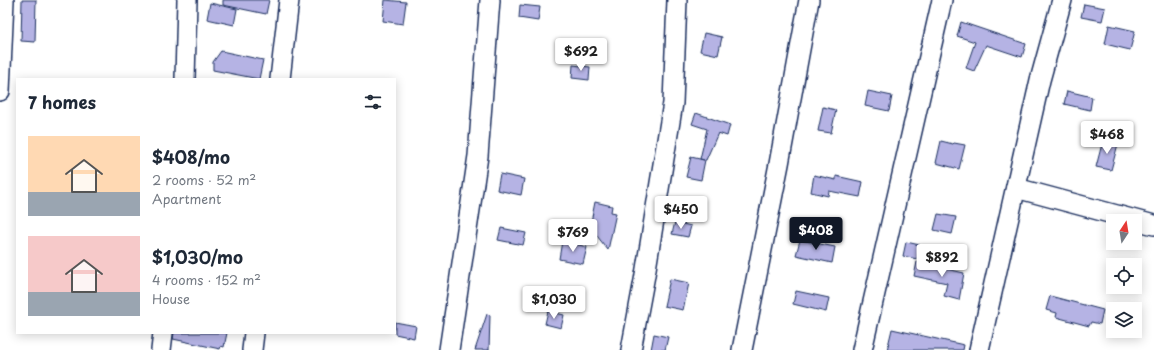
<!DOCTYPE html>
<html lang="en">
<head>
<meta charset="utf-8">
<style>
  :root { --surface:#fff; --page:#f6f6f7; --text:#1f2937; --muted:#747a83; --accent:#111827 }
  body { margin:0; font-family:"Playpen Sans",sans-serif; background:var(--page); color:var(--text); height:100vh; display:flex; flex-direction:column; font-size:15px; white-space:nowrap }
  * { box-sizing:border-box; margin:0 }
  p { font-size:13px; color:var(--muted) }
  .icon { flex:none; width:22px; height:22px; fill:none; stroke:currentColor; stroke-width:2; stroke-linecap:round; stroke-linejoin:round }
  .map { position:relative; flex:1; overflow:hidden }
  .panel { position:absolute; left:16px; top:78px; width:380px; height:256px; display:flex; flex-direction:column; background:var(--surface); border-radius:0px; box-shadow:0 2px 10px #0003 }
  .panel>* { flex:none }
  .needle { width:26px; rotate:12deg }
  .tools { position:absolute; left:1106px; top:214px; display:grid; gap:8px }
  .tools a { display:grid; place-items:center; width:36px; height:36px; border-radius:0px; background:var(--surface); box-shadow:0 2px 10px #0003; font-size:20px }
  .price { position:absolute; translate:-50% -34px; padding:0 9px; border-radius:4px; background:#fff; color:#222; font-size:13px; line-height:26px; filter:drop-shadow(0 1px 2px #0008) }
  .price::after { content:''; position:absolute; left:50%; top:24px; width:12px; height:9px; margin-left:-6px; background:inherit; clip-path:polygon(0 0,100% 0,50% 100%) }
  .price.active { background:var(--accent); color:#fff }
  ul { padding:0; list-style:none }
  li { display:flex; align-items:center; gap:12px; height:100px; padding:0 12px }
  li span { display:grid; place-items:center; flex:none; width:112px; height:80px; border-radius:0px; color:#555 }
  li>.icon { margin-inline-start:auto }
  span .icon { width:48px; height:48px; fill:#fffc; stroke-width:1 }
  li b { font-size:17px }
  h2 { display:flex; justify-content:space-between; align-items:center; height:48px; padding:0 12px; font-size:17px }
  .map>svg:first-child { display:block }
  .building { fill:#b5b3e4; stroke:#1b2f5e }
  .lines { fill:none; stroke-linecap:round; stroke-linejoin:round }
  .minor-casing { stroke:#1b2f5e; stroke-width:22 }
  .minor { stroke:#fff; stroke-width:19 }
</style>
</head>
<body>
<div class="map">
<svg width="1154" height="350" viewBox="0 0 1154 350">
  <rect width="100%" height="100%" fill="#fff"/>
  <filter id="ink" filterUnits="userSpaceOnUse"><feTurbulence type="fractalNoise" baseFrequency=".025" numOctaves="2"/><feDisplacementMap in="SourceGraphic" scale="8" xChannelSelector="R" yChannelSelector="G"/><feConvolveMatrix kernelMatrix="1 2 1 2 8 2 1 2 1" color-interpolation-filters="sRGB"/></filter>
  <g filter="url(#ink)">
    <!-- building -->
    <g class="building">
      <polygon points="22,0 36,0 35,42 21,41"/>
      <polygon points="223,0 269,0 266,14 223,5"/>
      <polygon points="385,0 406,2 403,24 383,21"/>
      <polygon points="210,3 237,9 234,25 207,19"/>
      <polygon points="1084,4 1105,8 1102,21 1081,17"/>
      <polygon points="520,5 540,7 538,21 519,18"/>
      <polygon points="961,22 1026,44 1022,57 986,45 974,71 966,68 975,42 957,36"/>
      <polygon points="1109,25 1135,31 1130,50 1105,44"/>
      <polygon points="704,33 722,37 718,55 700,51"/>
      <polygon points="221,51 263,60 259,79 213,70 213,62"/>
      <polygon points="573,65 590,67 589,80 572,78"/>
      <polygon points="868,91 892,96 889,111 865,106"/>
      <polygon points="1067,91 1092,97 1090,110 1064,104"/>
      <polygon points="823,107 836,110 831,133 818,131"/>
      <polygon points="696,113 730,125 727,136 718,133 706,160 705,160 701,180 686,177 691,157 704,160 700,159 707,129 692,124"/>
      <polygon points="1103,140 1118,144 1111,170 1096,167"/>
      <polygon points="941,141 953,144 954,143 965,145 959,169 936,163"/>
      <polygon points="500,174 524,179 521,195 497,190"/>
      <polygon points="814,175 836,180 836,176 863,182 860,197 829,191 828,196 811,192"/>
      <polygon points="595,202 612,206 611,212 616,213 608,250 590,227"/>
      <polygon points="938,214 956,217 952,234 934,230"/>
      <polygon points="675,222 691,226 688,237 672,234"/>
      <polygon points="501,228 526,233 523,245 498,240"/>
      <polygon points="800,240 835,247 832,263 796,255"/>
      <polygon points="562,241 587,247 583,264 559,259"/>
      <polygon points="906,242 920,245 917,259 903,256"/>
      <polygon points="917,262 964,273 959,300 944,296 947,283 914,276"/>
      <polygon points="670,279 689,283 683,310 664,306"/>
      <polygon points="796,291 829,298 826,312 793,304"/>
      <polygon points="1050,296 1103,310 1100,324 1091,322 1089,326 1056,317 1057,313 1046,310"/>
      <polygon points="548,311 564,315 561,328 545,324"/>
      <polygon points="487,314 490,315 489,350 475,350"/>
      <polygon points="395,322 416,326 414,338 395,334"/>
      <polygon points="892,329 964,345 963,350 887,350"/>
      <polygon points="174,333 227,333 224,347 221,346 220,349 173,339"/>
      <polygon points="654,334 668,337 665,350 651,350"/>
    </g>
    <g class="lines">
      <defs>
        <g id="minor">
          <polyline points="185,79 187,0"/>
          <polyline points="280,79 289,0"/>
          <polyline points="0,91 4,0"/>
          <polyline points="1016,188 1154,225"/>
          <polyline points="161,350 163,333"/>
          <polyline points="252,350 254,333"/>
          <polyline points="449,350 478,156 490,0"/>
          <polyline points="631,350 645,275 673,103 677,0"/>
          <polyline points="742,350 779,164 809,0"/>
          <polyline points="862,350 942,0"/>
          <polyline points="979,350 1040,80 1062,0"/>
        </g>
      </defs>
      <!-- minor casing -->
      <use href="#minor" class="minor-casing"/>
      <!-- minor -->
      <use href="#minor" class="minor"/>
    </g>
  </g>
</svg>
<div class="tools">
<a><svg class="needle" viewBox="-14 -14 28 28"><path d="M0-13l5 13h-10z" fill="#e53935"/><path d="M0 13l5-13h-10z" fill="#747a83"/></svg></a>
<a><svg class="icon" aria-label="locate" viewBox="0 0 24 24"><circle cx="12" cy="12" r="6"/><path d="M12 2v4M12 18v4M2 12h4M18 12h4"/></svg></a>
<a><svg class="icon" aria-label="layers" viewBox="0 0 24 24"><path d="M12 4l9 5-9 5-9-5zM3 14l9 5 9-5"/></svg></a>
</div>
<b class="price" style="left:581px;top:72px">$692</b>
<b class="price" style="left:1107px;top:155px">$468</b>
<b class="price" style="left:681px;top:230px">$450</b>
<b class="price active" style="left:816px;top:251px">$408</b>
<b class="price" style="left:573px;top:253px">$769</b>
<b class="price" style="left:942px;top:278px">$892</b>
<b class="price" style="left:554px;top:320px">$1,030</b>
<section class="panel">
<h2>7 homes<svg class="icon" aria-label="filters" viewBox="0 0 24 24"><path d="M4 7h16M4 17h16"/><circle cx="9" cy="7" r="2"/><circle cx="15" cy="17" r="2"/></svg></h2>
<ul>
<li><span style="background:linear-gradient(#ffd9b3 70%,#9aa5b1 0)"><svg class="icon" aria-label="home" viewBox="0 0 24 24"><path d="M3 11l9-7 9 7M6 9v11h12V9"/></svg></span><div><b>$408/mo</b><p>2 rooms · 52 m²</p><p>Apartment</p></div></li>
<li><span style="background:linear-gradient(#f6c9c9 70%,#9aa5b1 0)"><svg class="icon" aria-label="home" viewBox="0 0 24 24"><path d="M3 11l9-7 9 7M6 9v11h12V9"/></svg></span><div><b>$1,030/mo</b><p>4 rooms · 152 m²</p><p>House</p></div></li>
</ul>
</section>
</div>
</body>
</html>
